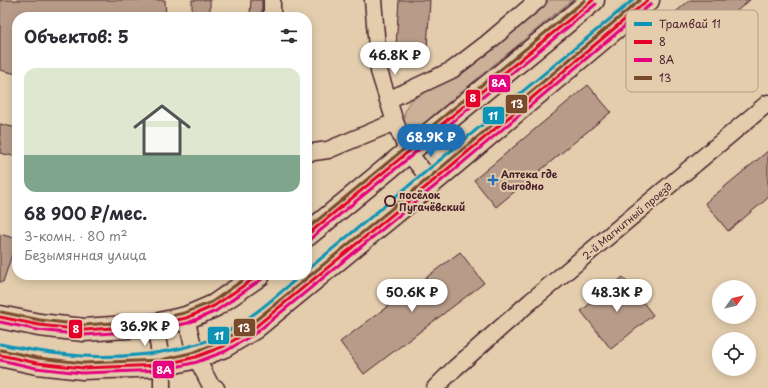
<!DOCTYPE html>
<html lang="ru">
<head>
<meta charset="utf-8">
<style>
  :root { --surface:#fff; --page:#f7f7f7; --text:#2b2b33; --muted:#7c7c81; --line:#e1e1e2; --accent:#1f6fb2 }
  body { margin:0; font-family:"Playpen Sans",sans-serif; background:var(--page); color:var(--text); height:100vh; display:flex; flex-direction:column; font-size:15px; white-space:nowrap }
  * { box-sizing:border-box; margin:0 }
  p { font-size:13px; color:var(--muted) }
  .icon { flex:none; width:22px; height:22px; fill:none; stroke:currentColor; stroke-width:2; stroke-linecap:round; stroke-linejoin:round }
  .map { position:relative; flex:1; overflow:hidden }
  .side { position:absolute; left:12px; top:12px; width:300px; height:268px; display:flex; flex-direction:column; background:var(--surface); border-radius:16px; box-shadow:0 2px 10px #0003 }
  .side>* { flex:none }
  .needle { width:26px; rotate:56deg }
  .controls { position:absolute; left:712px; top:280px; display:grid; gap:8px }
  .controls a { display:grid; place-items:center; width:44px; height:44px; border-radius:50%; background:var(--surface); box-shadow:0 2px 10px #0003; font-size:20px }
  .price { position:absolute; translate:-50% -34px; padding:0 9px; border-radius:14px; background:#fff; color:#222; font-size:13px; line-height:26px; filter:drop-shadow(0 1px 2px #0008) }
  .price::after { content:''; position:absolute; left:50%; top:24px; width:12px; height:9px; margin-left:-6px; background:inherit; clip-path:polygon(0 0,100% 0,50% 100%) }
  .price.active { background:var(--accent); color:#fff }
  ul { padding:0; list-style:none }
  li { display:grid; align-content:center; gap:8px; height:212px; padding:0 12px }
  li+li { border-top:1px solid var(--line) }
  li span { display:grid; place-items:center; height:124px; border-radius:12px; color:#555 }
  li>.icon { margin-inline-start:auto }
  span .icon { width:72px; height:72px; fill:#fffc; stroke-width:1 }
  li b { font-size:17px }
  h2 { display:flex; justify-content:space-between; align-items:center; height:48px; padding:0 12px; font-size:17px }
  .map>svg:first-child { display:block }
  .green { fill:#cab198; stroke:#8a6862 }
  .building { fill:#b89c89; stroke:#4a1f2b }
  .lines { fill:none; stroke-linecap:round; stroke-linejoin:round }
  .minor-casing { stroke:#4a1f2b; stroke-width:19 }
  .secondary-casing { stroke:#4a1f2b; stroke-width:25 }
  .minor { stroke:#e3cdad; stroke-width:16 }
  .secondary { stroke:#e3cdad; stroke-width:22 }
  .bus-1-casing { stroke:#e3cdad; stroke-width:6 }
  .bus-2-casing { stroke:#e3cdad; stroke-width:6 }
  .bus-3-casing { stroke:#e3cdad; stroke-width:6 }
  .bus-1 { stroke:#e4002b; stroke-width:3 }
  .bus-2 { stroke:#e5007d; stroke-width:3 }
  .bus-3 { stroke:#7a4b2a; stroke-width:3 }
  .tram-1-casing { stroke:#e3cdad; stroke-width:6 }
  .tram-1 { stroke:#0b94b6; stroke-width:3 }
  .poi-dot { fill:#1f6fb2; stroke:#e3cdad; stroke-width:1.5 }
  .stop-dot { fill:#e3cdad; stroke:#4a1f2b; stroke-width:2 }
  .labels { text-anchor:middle; stroke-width:4; stroke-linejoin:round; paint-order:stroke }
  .poi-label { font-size:10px; font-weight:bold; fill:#4a1f2b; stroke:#e3cdad; text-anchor:start }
  .stop-label { font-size:10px; font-weight:bold; fill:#4a1f2b; stroke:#e3cdad; text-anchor:start }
  .street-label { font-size:10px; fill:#4a1f2b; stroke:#e3cdad }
  .key { fill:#e3cdad; stroke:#b59986; stroke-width:1 }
  .key-label { font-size:11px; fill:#4a1f2b }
  .line-badge { stroke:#e3cdad; stroke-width:1.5 }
  .badge-label { font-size:11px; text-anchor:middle; font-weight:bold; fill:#fff }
</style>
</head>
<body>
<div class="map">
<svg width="768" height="388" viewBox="0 0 768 388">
  <rect width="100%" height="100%" fill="#e3cdad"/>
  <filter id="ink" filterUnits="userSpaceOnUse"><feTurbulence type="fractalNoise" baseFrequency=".025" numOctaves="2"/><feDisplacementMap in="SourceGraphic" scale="8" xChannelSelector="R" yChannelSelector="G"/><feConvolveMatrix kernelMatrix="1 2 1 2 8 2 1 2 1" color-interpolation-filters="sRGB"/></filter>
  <g filter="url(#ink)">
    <!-- green -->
    <path class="green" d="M550 0H572L414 131 405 128C403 119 404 106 412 100 425 90 444 85 457 75 490 53 520 25 550 0Z"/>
    <!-- building -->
    <g class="building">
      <polygon points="0,0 165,0 166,17 59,17 42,13 41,17 17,17 17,74 0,70"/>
      <rect x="192" y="0" width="18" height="14"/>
      <polygon points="251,0 262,0 262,15 250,14"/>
      <polygon points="399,0 430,0 427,48 396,46"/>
      <polygon points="690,0 750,0 654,79 630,50"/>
      <polygon points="588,85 611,112 496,207 474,180"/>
      <polygon points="0,124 17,128 17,157 0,153"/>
      <polygon points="768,151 768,198 728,231 705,203"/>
      <polygon points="0,234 17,239 3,282 0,282"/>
      <polygon points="460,252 484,283 364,374 340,342"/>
      <polygon points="623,277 653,315 611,349 581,311"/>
    </g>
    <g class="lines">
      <defs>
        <g id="minor">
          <polyline points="373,0 379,71 395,122 408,152 432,182"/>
          <polyline points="272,17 272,0"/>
          <polyline points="388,100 452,70 486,44 538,0"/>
          <polyline points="307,153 328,150 395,122"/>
          <polyline points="186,318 196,357 211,386 216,388"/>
          <polyline points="155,325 162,365 162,388"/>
          <polyline points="435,388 455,368 531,301 768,103"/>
        </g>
        <g id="secondary">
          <polyline points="307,235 593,0"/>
          <polyline points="0,317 39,325 84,330 155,325 186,318 214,306 259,275"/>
          <polyline points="0,355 37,363 83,368 162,365 196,357 224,346 254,328 432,182 648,0"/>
        </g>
      </defs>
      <!-- minor casing -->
      <use href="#minor" class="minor-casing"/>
      <!-- secondary casing -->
      <use href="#secondary" class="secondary-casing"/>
      <!-- minor -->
      <use href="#minor" class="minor"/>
      <!-- secondary -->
      <use href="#secondary" class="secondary"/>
      <defs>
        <g id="bus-1">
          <polyline points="307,235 593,0"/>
          <polyline points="0,317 39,325 84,330 155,325 186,318 214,306 259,275"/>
          <polyline points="0,355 37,363 83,368 162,365 196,357 224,346 254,328 432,182 648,0"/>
        </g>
        <g id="bus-2">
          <polyline points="310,239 596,4"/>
          <polyline points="0,322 38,330 84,335 156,330 188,323 216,311 262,279"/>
          <polyline points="0,360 36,368 82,373 163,370 197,362 226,351 257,332 435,186 651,4"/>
        </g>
        <g id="bus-3">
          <polyline points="307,229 585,0"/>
          <polyline points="1,312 40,320 84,325 154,320 184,313 212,302 250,275"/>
          <polyline points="1,350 38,358 83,363 161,360 195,352 222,341 251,324 429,178 640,0"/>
        </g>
      </defs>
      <!-- bus-1 casing -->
      <use href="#bus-1" class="bus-1-casing"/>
      <!-- bus-2 casing -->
      <use href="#bus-2" class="bus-2-casing"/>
      <!-- bus-3 casing -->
      <use href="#bus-3" class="bus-3-casing"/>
      <!-- bus-1 -->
      <use href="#bus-1" class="bus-1"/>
      <!-- bus-2 -->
      <use href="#bus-2" class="bus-2"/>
      <!-- bus-3 -->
      <use href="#bus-3" class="bus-3"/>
      <defs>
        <g id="tram-1">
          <polyline points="307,270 633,0"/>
          <path d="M0 344C62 357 115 362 178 349 195 345 211 341 226 332 254 317 277 295 301 275"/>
        </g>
      </defs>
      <!-- tram-1 casing -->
      <use href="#tram-1" class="tram-1-casing"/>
      <!-- tram-1 -->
      <use href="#tram-1" class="tram-1"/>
    </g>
  </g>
  <!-- markers -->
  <path class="poi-dot" d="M491 174h4v4h4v4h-4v4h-4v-4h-4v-4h4z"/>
  <circle class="stop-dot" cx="390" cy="201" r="5"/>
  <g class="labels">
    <!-- poi labels -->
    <g class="poi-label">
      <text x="501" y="178">Аптека где<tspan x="501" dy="12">выгодно</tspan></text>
    </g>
    <!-- stop labels -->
    <g class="stop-label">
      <text x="399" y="199">посёлок<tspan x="399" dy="12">Пугачёвский</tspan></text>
    </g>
    <!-- street labels -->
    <g class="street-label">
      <text transform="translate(627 221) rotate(-40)" y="4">2-й Магнитный проезд</text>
    </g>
  </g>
  <!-- legend -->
  <rect x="626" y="10" width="132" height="82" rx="6" class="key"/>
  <rect x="634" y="22" width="18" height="4" fill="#0b94b6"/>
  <rect x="634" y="40" width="18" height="4" fill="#e4002b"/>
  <rect x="634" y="58" width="18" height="4" fill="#e5007d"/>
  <rect x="634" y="76" width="18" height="4" fill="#7a4b2a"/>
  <g class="key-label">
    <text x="659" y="28">Трамвай 11</text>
    <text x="659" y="46">8</text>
    <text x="659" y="64">8А</text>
    <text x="659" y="82">13</text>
  </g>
  <g class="line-badge">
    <rect x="488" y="74" width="23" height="19" rx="4" fill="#e5007d"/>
    <rect x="465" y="89" width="16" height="19" rx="4" fill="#e4002b"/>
    <rect x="505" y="94" width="23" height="20" rx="4" fill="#7a4b2a"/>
    <rect x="482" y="106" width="23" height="19" rx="4" fill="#0b94b6"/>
    <rect x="233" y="318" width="23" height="19" rx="4" fill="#7a4b2a"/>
    <rect x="68" y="319" width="15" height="20" rx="4" fill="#e4002b"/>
    <rect x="207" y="326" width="23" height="19" rx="4" fill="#0b94b6"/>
    <rect x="152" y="360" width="23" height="19" rx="4" fill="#e5007d"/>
  </g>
  <g class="badge-label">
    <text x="499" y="87">8А</text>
    <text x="473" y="102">8</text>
    <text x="517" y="108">13</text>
    <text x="493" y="120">11</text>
    <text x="244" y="332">13</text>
    <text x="76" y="333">8</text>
    <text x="219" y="340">11</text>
    <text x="164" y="374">8А</text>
  </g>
</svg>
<div class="controls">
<a><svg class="needle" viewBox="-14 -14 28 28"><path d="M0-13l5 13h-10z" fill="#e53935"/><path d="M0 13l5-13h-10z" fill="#7c7c81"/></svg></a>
<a><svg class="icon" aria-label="locate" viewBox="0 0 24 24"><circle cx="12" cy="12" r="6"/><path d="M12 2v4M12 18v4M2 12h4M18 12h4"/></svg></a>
</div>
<b class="price" style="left:395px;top:76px">46.8K ₽</b>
<b class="price active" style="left:431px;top:158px">68.9K ₽</b>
<b class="price" style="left:412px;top:313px">50.6K ₽</b>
<b class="price" style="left:617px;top:313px">48.3K ₽</b>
<b class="price" style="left:145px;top:347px">36.9K ₽</b>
<section class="side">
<h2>Объектов: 5<svg class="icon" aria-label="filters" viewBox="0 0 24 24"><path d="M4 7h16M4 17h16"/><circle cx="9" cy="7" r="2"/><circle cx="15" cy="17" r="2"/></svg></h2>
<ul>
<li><span style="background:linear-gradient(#dfe7d0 70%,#7fa58c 0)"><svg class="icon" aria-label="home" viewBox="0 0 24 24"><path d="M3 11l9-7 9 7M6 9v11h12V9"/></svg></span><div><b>68 900 ₽/мес.</b><p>3-комн. · 80 m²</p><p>Безымянная улица</p></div></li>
</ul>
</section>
</div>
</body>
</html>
